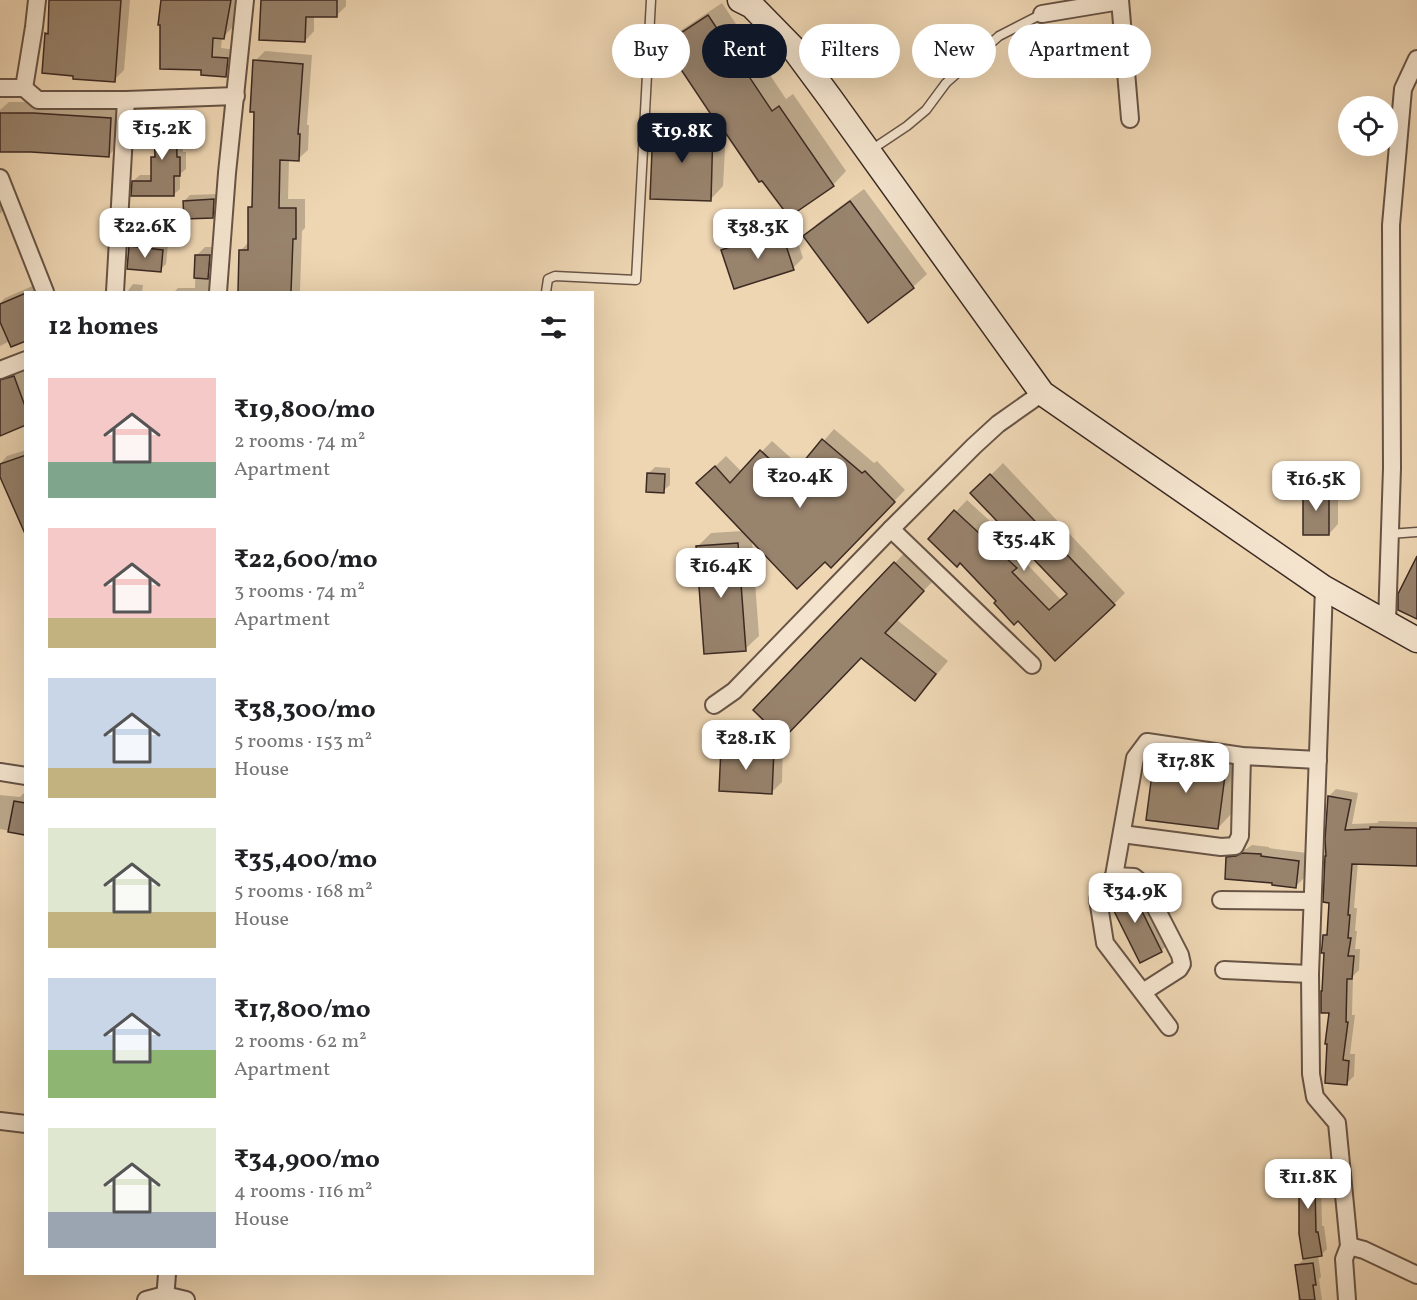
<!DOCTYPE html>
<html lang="en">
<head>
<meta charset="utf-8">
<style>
  :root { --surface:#fff; --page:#f6f6f6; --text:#202124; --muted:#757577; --accent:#111827 }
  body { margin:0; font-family:Vollkorn,serif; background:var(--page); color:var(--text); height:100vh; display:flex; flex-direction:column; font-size:22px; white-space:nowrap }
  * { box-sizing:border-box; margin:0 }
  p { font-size:20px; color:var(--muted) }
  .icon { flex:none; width:33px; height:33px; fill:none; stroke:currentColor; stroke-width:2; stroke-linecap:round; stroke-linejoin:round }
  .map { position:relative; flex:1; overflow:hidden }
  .drawer { position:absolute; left:24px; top:291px; width:570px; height:984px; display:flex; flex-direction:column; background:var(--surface); border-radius:0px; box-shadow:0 6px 24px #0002 }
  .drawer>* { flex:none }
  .top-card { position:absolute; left:612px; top:24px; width:570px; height:54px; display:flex; gap:12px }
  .buttons { position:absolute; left:1338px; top:96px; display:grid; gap:12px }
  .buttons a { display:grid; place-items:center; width:60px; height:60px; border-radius:50%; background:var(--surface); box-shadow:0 6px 24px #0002; font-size:30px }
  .price { position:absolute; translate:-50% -51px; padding:0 14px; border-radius:12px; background:#fff; color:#222; font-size:20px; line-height:39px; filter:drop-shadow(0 2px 3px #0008) }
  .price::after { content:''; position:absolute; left:50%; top:36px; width:18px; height:14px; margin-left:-9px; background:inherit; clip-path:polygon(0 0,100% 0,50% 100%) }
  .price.selected { background:var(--accent); color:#fff }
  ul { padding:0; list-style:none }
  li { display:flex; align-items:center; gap:18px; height:150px; padding:0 24px }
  li span { display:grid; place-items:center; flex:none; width:168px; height:120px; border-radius:0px; color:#555 }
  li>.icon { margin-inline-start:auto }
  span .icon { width:72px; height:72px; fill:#fffc; stroke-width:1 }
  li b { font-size:26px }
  h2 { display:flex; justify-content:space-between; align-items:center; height:72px; padding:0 24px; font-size:26px }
  .chip { padding:0 21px; border-radius:27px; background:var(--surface); box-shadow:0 6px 24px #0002; font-size:21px; line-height:54px }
  .chip.selected { background:var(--accent); color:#fff }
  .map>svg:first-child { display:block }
  .shadow { fill:#0003 }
  .building { fill:#98836d; stroke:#3b2922; stroke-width:1.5 }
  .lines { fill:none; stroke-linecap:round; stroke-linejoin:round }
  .lane-casing { stroke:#685446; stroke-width:11 }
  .street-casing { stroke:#685446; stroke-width:20 }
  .secondary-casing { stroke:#3b2922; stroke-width:27 }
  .lane { stroke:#f4e4ce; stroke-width:8 }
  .street { stroke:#f4e4ce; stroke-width:16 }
  .secondary { stroke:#f4e4ce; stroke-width:24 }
</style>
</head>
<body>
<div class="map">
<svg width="1417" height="1300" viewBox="0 0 1417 1300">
  <rect width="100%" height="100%" fill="#eed6b3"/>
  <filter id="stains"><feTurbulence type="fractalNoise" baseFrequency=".00333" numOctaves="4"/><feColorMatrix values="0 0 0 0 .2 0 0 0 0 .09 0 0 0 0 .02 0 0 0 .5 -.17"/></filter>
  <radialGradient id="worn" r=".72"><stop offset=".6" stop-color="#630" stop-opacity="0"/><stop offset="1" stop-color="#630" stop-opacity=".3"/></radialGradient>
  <!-- shadow -->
  <g class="shadow">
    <polygon points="50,0 130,0 124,70 114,80 46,34 50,31"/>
    <polygon points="162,0 238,0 232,28 223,37 222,37 221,48 237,50 235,66 226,75 203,69"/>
    <polygon points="262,0 346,0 346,6 337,15 314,15 314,31 305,41"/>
    <polygon points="722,3 786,99 793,94 846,171 833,185 726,130 723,186 710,200 655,126 668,113 713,115 666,44 680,31"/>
    <polygon points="265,51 312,55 307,125 309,125 308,150 298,159 289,159 288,199 305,199 305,228 302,231 300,292 239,292 240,251 249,242 249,208 254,203 255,61"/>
    <polygon points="9,102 47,102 123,106 121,143 109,155 0,151 0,110"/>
    <polygon points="162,110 182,110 183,152 186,152 186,169 180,174 180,189 173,195 133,181 140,175 153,175 153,158 156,154 156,116"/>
    <polygon points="864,189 927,274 913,287 868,321 805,236 818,223"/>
    <polygon points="219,194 219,210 212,216 184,201 190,195"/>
    <polygon points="0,195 5,208 0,214"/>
    <polygon points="791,221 803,258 793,268 723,251 732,241"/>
    <polygon points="137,241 168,244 166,264 160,270 130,247"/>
    <polygon points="205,247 219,247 219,292 174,292 178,288 195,288 196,256"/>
    <polygon points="37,284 41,292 26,292 26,339 10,341 0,346 0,303 5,298"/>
    <polygon points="133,284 143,285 142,292 127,292"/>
    <polygon points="26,366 26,423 0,434 0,374"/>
    <polygon points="834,429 874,463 877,461 905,490 831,566 825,560 752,540 759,636 745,649 697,547 711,533 743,531 698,483 726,456 742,472 772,441 801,467"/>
    <polygon points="26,450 26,521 0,473 0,464 7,456"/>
    <polygon points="1003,463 1125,593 1114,604 1018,619 998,601 960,561 930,539 967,500 1027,555 1023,560 1061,600 1068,593 973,493"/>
    <polygon points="655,467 670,468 670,485 663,491 648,474"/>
    <polygon points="1314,479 1338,479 1338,524 1329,534 1305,488"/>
    <polygon points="907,550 936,578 896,619 948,661 927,686 915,699 861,656 895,563"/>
    <polygon points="732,738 783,740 782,782 772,792 722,748"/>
    <polygon points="1169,746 1238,755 1231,814 1218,828 1155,760"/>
    <polygon points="1336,789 1358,793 1352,824 1377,823 1379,821 1417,822 1417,864 1358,862 1354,908 1357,908 1355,931 1357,931 1355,949 1360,949 1359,970 1353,976 1352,1015 1355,1015 1350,1054 1355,1054 1354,1076 1347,1083 1331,1011 1323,990 1324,935 1329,931 1331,901 1329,796"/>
    <polygon points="24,793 26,794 26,834 0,829 0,795 20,797"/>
    <polygon points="1252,845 1269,847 1269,848 1307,853 1304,878 1295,887 1227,858 1236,849 1246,849"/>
    <polygon points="1135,878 1171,941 1161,951 1118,891 1128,881"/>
    <polygon points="1324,1159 1326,1178 1321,1182 1322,1226 1324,1226 1327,1249 1321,1255 1318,1255 1321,1277 1319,1279 1322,1300 1298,1300 1298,1295 1300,1293 1297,1266 1304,1259 1301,1234 1301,1185 1294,1168 1301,1161"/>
  </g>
  <!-- building -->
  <g class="building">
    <polygon points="49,0 121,0 115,82 73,79 73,76 42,73 45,33 48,34"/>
    <polygon points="161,0 231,0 224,39 213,38 212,57 228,58 226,77 201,75 201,70 160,69 160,25 158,25"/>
    <polygon points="261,0 337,0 337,17 306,17 305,42 259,40"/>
    <polygon points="708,15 772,111 779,106 834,186 789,217 762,181 759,182 714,116 714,119 664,44"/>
    <polygon points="253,60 303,64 298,134 300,134 299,161 280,160 279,208 296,208 296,239 293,239 291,292 238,292 239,250 248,250 248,207 252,207 254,112 250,112"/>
    <polygon points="0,113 33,113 111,118 109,157 31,152 0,152"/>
    <polygon points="154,116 176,116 177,157 180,157 180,176 174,176 174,196 131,196 132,181 151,181 151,157 155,157"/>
    <polygon points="653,126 713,128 711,201 650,199"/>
    <polygon points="214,199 213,218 184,219 183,201"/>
    <polygon points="850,201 914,288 868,323 803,236"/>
    <polygon points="781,230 794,270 734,289 721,250"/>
    <polygon points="129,246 163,250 161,272 127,269"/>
    <polygon points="195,255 210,255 208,279 194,278"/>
    <polygon points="26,293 26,341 11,347 0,322 0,304"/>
    <polygon points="14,376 26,409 26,425 0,436 0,380"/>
    <polygon points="822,439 862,473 865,471 895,502 831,568 825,562 797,589 696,483 715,466 730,483 760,450 790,478"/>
    <polygon points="26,455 26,536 0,477 0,464"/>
    <polygon points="647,473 665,474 664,493 646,492"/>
    <polygon points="990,474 1115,605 1055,661 1018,621 1014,625 994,603 996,601 960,563 957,567 928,539 954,510 1017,568 1012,572 1049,610 1067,594 970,493"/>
    <rect x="1303" y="488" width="26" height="47"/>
    <polygon points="738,543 746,651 704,654 696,546"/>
    <polygon points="1417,556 1417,619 1398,610 1398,594"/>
    <polygon points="894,562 924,591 885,633 936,674 915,701 861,658 783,739 753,710"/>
    <polygon points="721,747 774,750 772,794 719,791"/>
    <polygon points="1154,759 1226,768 1218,829 1146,820"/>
    <polygon points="1328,796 1351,800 1345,830 1370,829 1370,827 1417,828 1417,866 1352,864 1348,915 1350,915 1348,938 1351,938 1348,956 1354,956 1352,979 1347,979 1346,1022 1348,1022 1343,1060 1349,1061 1347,1085 1325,1083 1327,1044 1325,1044 1329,1013 1321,1013 1321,991 1322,991 1324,953 1321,953 1322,947 1323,935 1327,935 1329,903 1323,902 1325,856 1326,856 1325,839"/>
    <polygon points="14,801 25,803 25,835 8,832"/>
    <polygon points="1242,853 1261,854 1261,856 1299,861 1296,888 1272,885 1272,883 1225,879 1226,857 1236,856"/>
    <polygon points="1124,887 1130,887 1162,952 1140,963 1109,901 1117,890"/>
    <polygon points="1318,1165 1320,1185 1315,1186 1316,1232 1318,1232 1322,1256 1303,1259 1299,1234 1299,1187 1295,1187 1293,1167"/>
    <polygon points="1313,1263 1316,1285 1313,1285 1315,1300 1300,1300 1295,1265"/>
  </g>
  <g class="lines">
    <defs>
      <g id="lane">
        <polyline points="871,150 907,126 926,110 946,83 999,36 1042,14"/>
        <polyline points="546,292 548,279 555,276 636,280 651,0"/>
        <polyline points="1389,534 1417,532"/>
      </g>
      <g id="street">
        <polyline points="1120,0 1130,119"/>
        <polyline points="1042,14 1120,1"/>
        <polyline points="0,88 24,88 34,27 37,0"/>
        <polyline points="24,88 38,100 126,100 236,96"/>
        <polyline points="0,178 45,292"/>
        <polyline points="115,292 126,100"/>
        <polyline points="218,292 227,173 245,0"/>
        <polyline points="0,370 26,360"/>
        <polyline points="891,529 1032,665"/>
        <polyline points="1324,588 1310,974 1311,1074 1315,1097 1337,1123 1349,1246 1344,1259 1347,1300"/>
        <polyline points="1387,623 1392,468 1391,225 1403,89 1417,59"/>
        <polyline points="714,705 734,691 891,529 974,446 998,424 1042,393"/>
        <polyline points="0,772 26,776"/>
        <polyline points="1122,834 1221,847 1235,846 1240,836 1242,756"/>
        <polyline points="1114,876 1134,877 1144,885 1180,955 1182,964 1179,969 1143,992"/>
        <polyline points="1221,900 1312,901"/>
        <polyline points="1224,970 1310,974"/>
        <polyline points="1169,1027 1105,943 1098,899 1114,876 1135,758 1147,742 1242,756 1318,760"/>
        <polyline points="0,1121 26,1124"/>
        <polyline points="1349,1246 1364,1250 1417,1275"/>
        <polyline points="146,1300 165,1295 186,1300"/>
        <polyline points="165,1300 167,1274"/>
      </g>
      <polyline id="secondary" points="740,0 752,6 793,48 830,98 1042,393 1324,588 1417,640"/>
    </defs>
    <!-- lane casing -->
    <use href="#lane" class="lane-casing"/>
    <!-- street casing -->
    <use href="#street" class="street-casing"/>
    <!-- secondary casing -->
    <use href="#secondary" class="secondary-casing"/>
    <!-- lane -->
    <use href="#lane" class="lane"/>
    <!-- street -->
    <use href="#street" class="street"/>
    <!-- secondary -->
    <use href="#secondary" class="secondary"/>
  </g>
  <rect width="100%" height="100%" filter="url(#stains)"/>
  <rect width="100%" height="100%" fill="url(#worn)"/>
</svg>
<div class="buttons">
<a><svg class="icon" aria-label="locate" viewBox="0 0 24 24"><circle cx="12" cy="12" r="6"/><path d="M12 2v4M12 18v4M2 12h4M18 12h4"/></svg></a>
</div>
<b class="price" style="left:162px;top:161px">₹15.2K</b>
<b class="price selected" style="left:682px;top:164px">₹19.8K</b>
<b class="price" style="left:145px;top:259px">₹22.6K</b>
<b class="price" style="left:758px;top:260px">₹38.3K</b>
<b class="price" style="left:800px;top:509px">₹20.4K</b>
<b class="price" style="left:1316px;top:512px">₹16.5K</b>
<b class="price" style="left:1024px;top:572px">₹35.4K</b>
<b class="price" style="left:721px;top:599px">₹16.4K</b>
<b class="price" style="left:746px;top:771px">₹28.1K</b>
<b class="price" style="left:1186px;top:794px">₹17.8K</b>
<b class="price" style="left:1135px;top:924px">₹34.9K</b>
<b class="price" style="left:1308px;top:1210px">₹11.8K</b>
<div class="top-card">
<a class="chip">Buy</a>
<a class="chip selected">Rent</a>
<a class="chip">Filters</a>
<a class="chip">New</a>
<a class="chip">Apartment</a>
</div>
<section class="drawer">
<h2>12 homes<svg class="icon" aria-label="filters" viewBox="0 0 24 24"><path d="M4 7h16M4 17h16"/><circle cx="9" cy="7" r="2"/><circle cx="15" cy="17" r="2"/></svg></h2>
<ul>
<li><span style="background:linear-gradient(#f6c9c9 70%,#7fa58c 0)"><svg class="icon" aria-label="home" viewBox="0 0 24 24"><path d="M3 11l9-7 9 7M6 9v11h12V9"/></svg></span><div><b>₹19,800/mo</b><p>2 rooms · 74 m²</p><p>Apartment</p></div></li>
<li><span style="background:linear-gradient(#f6c9c9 75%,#c2b280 0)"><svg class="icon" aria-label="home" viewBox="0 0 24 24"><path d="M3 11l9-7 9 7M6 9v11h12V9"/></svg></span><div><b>₹22,600/mo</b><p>3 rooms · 74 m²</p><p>Apartment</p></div></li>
<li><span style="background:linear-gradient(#c9d6e8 75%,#c2b280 0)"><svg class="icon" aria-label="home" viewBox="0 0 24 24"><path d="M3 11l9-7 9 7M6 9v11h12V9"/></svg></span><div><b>₹38,300/mo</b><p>5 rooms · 153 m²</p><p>House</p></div></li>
<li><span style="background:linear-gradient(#dfe7d0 70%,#c2b280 0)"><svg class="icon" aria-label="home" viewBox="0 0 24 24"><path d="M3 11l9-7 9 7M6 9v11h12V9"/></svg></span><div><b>₹35,400/mo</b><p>5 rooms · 168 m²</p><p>House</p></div></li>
<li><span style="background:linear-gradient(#c9d6e8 60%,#8fb573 0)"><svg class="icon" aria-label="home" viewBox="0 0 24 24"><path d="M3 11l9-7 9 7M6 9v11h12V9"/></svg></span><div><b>₹17,800/mo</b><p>2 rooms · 62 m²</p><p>Apartment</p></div></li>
<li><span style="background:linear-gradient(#dfe7d0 70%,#9aa5b1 0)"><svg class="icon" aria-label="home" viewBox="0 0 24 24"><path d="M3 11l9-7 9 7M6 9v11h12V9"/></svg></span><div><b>₹34,900/mo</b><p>4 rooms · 116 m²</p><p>House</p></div></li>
</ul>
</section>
</div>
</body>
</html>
